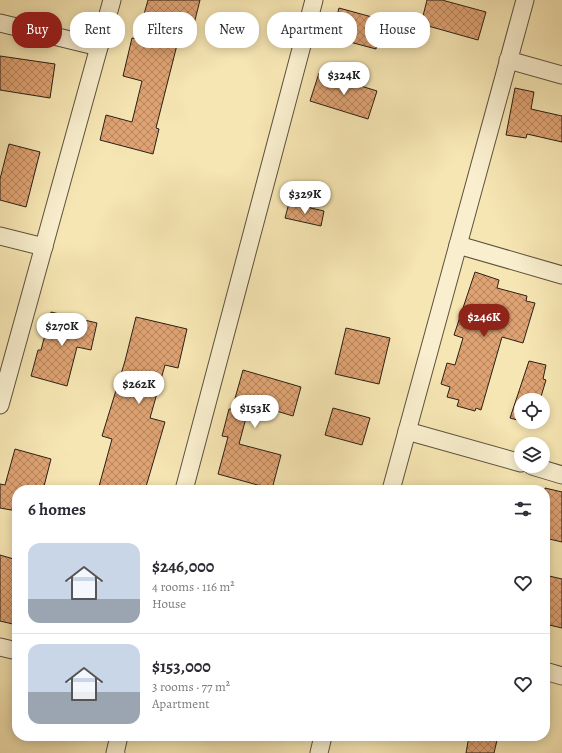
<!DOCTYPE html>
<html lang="en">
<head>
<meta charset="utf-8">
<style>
  :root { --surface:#fff; --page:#f2f2f3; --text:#2b2b33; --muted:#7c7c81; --line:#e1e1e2; --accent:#8f2418 }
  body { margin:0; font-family:Alegreya,serif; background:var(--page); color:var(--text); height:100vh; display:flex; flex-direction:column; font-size:15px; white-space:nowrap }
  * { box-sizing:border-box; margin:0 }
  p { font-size:13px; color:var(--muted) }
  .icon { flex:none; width:22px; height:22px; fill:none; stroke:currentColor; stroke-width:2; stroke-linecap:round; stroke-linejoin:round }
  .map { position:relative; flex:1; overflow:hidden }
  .panel { position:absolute; left:12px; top:485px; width:538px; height:256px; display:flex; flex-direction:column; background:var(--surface); border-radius:16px; box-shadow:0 2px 10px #0003 }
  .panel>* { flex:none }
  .top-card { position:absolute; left:12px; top:12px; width:538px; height:36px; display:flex; gap:8px }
  .fabs { position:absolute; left:514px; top:393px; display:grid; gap:8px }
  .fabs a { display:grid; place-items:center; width:36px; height:36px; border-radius:50%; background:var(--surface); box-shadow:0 2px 10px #0003; font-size:20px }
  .price { position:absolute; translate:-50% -34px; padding:0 9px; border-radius:14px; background:#fff; color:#222; font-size:13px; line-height:26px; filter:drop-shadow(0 1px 2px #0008) }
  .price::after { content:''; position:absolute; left:50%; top:24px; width:12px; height:9px; margin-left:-6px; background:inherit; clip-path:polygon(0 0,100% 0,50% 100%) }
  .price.on { background:var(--accent); color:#fff }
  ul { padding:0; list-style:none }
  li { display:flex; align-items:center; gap:12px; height:100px; padding:0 16px }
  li+li { border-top:1px solid var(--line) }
  li span { display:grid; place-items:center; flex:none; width:112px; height:80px; border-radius:12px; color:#555 }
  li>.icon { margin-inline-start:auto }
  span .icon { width:48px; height:48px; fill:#fffc; stroke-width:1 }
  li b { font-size:17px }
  h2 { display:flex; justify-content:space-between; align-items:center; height:48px; padding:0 16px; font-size:17px }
  .chip { padding:0 14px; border-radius:16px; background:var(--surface); box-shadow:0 2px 10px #0003; font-size:14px; line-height:36px }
  .chip.on { background:var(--accent); color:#fff }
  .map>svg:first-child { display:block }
  .building { fill:url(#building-cross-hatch); stroke:#2a2016 }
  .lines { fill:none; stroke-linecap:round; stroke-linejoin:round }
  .street-casing { stroke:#5d523d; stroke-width:19 }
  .street { stroke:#f9efce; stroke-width:17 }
</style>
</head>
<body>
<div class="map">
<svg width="562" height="753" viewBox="0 0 562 753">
  <defs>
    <pattern id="building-cross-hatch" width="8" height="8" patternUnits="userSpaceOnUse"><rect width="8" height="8" fill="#dfa373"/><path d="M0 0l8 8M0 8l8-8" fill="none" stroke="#b5845d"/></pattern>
  </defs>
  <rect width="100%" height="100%" fill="#f6e6b3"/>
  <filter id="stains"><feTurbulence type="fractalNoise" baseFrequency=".005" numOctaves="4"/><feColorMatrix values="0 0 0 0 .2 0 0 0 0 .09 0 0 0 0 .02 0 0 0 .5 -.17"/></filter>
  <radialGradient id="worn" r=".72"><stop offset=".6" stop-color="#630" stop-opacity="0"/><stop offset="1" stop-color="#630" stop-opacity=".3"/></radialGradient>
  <!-- building -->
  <g class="building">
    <polygon points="148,0 200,0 194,24 195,25 192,40 179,37 156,128 159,129 153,154 100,140 106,115 132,122 142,81 123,76 132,38 137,39"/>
    <polygon points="427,0 442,0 486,12 478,40 421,24"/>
    <polygon points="339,8 383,20 376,49 331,37"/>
    <polygon points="0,56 55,64 50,98 0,90"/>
    <polygon points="319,73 377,91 368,119 310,101"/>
    <polygon points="515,88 534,92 531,109 562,116 562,142 527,134 526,138 506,135"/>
    <polygon points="9,144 40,152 26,207 0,200 0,179"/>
    <polygon points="289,203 324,211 321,226 285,218"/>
    <polygon points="475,272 499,280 497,288 527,296 526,301 535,303 523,343 502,337 481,410 476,408 475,411 457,406 459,400 447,397 450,387 441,384 447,363 455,365 463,338 454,335"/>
    <polygon points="51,312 97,323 91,350 77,347 67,386 31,376 38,350 41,350"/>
    <polygon points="136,317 187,329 178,368 165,365 150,418 165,422 145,490 98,490 112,439 102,436 125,361"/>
    <polygon points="346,328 390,338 379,384 335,374"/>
    <polygon points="529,361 546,365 543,379 546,380 540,400 521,400 521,421 510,418"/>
    <polygon points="243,370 301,387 293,416 250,403 239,444 281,455 272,489 218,474 228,437 222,436 229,409 232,409"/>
    <polygon points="333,408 370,418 362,445 325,435"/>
    <polygon points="15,449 51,459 43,490 17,490 17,511 0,508 0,484 5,485"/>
    <polygon points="545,488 562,492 562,542 545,538"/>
    <polygon points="0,555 17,560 17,625 0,621"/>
    <polygon points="545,575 562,579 562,628 545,624"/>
    <polygon points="469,736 498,736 494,753 466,753"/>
  </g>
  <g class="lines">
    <defs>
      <g id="street">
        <polyline points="0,23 99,47"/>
        <polyline points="508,60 562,75"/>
        <polyline points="0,236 44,247"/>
        <polyline points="458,245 562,275"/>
        <polyline points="0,405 112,0"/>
        <polyline points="407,431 521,463"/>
        <polyline points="532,466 562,475"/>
        <polyline points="184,490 314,0"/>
        <polyline points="391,490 525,0"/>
        <polyline points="0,647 17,651"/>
        <polyline points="545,671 562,676"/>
        <polyline points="116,753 115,753 119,736"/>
        <polyline points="319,753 323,736"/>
      </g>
    </defs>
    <!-- street casing -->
    <use href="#street" class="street-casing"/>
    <!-- street -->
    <use href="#street" class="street"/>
  </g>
  <rect width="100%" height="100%" filter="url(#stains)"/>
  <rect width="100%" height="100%" fill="url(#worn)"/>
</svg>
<div class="fabs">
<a><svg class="icon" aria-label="locate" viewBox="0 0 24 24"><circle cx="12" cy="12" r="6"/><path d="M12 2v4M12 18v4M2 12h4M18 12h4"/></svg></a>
<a><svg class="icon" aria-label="layers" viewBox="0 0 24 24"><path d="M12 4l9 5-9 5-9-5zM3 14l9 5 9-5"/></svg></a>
</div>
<b class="price" style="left:344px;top:96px">$324K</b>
<b class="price" style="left:305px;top:215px">$329K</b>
<b class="price on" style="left:484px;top:338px">$246K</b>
<b class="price" style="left:62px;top:347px">$270K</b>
<b class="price" style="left:139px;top:405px">$262K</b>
<b class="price" style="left:255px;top:429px">$153K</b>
<div class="top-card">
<a class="chip on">Buy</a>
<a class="chip">Rent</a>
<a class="chip">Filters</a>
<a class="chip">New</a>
<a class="chip">Apartment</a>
<a class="chip">House</a>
</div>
<section class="panel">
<h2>6 homes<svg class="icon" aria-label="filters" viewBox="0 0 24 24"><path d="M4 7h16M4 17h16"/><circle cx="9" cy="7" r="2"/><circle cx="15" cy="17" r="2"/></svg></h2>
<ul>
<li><span style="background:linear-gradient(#c9d6e8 70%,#9aa5b1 0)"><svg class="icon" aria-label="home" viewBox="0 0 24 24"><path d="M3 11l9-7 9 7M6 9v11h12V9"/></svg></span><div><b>$246,000</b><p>4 rooms · 116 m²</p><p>House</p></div><svg class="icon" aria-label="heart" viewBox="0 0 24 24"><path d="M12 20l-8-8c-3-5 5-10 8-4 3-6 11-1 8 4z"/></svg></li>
<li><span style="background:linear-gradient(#c9d6e8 60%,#9aa5b1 0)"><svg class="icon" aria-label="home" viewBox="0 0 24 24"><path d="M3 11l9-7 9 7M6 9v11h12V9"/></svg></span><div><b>$153,000</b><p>3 rooms · 77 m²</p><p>Apartment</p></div><svg class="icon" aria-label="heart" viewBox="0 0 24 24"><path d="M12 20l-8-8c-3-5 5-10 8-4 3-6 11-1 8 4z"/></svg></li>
</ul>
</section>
</div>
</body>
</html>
